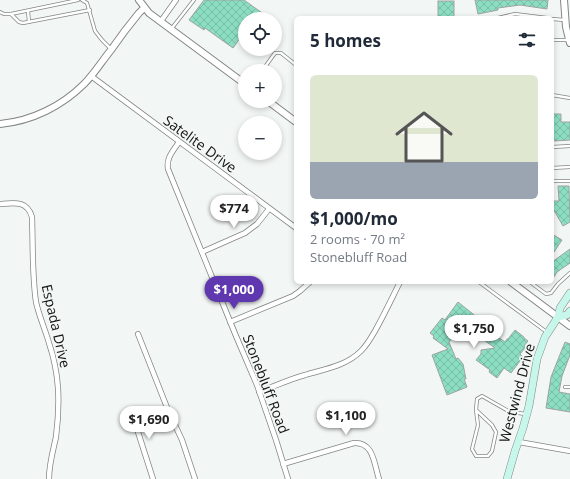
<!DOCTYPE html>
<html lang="en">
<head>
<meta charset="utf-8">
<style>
  :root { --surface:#fff; --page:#f2f2f3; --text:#1f2937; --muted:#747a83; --accent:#5f37af }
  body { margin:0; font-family:"Open Sans",sans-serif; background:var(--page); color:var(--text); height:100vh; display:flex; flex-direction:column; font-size:15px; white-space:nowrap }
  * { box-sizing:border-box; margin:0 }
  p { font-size:13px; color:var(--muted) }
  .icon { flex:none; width:22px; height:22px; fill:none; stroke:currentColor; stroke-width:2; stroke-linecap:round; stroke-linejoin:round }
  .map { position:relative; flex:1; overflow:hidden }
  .details { position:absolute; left:294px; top:16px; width:260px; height:268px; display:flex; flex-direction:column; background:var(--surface); border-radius:6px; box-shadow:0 2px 6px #0003 }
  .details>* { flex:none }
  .controls { position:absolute; left:238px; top:12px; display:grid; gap:8px }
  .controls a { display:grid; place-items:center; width:44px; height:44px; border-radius:50%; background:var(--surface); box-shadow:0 2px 6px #0003; font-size:20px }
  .price { position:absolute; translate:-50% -34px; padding:0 9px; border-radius:14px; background:#fff; color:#222; font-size:13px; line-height:26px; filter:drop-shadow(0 1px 2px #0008) }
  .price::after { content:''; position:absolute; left:50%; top:24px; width:12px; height:9px; margin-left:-6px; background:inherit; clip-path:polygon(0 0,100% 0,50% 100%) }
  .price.current { background:var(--accent); color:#fff }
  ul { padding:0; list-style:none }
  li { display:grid; align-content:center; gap:8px; height:212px; padding:0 16px }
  li span { display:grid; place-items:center; height:124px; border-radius:6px; color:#555 }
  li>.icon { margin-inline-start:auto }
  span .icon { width:72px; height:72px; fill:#fffc; stroke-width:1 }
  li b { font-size:17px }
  h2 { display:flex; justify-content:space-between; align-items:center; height:48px; padding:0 16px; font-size:17px }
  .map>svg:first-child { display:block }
  .building { fill:url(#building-cross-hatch); stroke:#9fa3a2 }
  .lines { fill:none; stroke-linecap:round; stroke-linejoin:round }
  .service-casing { stroke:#828684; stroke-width:4 }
  .minor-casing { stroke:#828684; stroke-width:6 }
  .tertiary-casing { stroke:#828684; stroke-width:8 }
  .secondary-casing { stroke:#828684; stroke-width:8 }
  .service { stroke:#fff; stroke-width:2.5 }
  .minor { stroke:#fff; stroke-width:4.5 }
  .tertiary { stroke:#fff; stroke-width:6 }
  .secondary { stroke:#c7f7ea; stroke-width:7 }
  .labels { text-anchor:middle; stroke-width:3.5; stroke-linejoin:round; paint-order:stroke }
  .street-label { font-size:14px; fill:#121313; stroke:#f2f6f4 }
</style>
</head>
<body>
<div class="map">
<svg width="570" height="479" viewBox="0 0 570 479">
  <defs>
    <pattern id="building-cross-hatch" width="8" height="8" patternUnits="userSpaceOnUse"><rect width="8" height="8" fill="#8cdec3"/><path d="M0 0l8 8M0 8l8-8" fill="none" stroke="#78bea7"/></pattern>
  </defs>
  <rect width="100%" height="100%" fill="#f2f6f4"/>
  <!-- building -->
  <g class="building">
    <polygon points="204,0 244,0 265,15 262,19 245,19 245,31 233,48 205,28 204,30 189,20"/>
    <polygon points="475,0 548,0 547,9 520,5 498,8 498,10 478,14"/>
    <rect x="438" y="1" width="16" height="17"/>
    <polygon points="552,114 561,114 561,122 570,122 570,140 554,141 553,132 552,132"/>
    <polygon points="558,186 569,186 570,222 563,226 552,207 552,201 559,201"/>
    <polygon points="552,234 562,240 552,255"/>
    <polygon points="570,249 570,263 557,272 552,280 552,262"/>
    <polygon points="458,302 499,335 498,337 505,342 507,339 508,339 515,330 524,337 524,338 528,341 524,346 526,347 520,354 523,357 511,373 504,368 497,378 489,372 490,370 476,360 481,354 481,350 495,348 462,324 449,342 456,359 458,358 463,364 466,379 464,379 467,387 447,395 432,355 448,349 433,338 434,336 430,333 442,318 445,320"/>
    <polygon points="565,342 570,344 570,355 562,376 559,392 570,394 570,412 546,408 551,377"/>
  </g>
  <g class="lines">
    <defs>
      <g id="service">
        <polyline points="82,0 87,3 95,31 102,40 111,49"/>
        <polyline points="28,11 29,22"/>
        <polyline points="0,12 4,14 11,14 78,0"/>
        <polyline points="11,14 19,22 23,23 90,10"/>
        <polyline points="498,18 515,14 547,18"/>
        <polyline points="552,19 565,20"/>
        <polyline points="172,28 194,0"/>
        <polyline points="552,40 569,40"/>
        <polyline points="262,71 275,53 281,53 296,65"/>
        <polyline points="552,95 570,98"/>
        <polyline points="552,147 570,146"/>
        <polyline points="552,168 570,167"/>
        <polyline points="552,181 570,181"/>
        <polyline points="479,282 548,333"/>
        <polyline points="530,282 546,294 551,293 558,284 570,273"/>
        <polyline points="565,387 570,387"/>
        <polyline points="476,410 492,425 496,432 492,451 488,456 476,456 472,449 478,425 476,410 477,399 482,396 510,412 526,414"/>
      </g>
      <g id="minor">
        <polyline points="161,21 176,0"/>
        <polyline points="91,76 296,228"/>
        <path d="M179 142C173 151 166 158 168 169L236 336 257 385 276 440 288 479"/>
        <path d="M0 204C14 203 27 200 32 217 33 244 32 275 36 302 39 316 45 329 49 343 54 358 57 373 58 388 59 404 58 421 56 437 53 451 49 464 49 479"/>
        <polyline points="202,252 245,233 257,224 269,209"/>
        <polyline points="230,322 293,296 300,291 310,282"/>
        <polyline points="138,334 168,410 182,440 195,479"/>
        <path d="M259 392C275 386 290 379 305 375 325 369 346 366 361 351 367 345 371 338 375 331 384 315 392 298 400 282"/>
        <polyline points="519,442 570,451"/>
        <path d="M283 464 354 443C374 442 374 464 379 479"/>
        <polyline points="153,479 137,429 140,424 147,419 168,410"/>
      </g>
      <g id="tertiary">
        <polyline points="139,0 149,13 245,84"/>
        <polyline points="564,0 566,27 570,43"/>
        <polyline points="268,101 296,122"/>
        <path d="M0 124C32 121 62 106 84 84 94 74 102 61 111 50 120 37 129 25 139 13L144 8"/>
        <polyline points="511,282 570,326"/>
      </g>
      <g id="secondary">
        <polyline points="558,317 567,315 570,311"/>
        <polyline points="507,479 515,451 523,428 529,406 537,359 545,337 558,317 560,308 570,293"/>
      </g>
    </defs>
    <!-- service casing -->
    <use href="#service" class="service-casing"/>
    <!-- minor casing -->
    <use href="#minor" class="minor-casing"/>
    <!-- tertiary casing -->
    <use href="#tertiary" class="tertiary-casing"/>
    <!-- secondary casing -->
    <use href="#secondary" class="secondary-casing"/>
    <!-- service -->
    <use href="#service" class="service"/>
    <!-- minor -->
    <use href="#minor" class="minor"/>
    <!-- tertiary -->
    <use href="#tertiary" class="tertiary"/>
    <!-- secondary -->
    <use href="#secondary" class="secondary"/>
  </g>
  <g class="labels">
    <!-- street labels -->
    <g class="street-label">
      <text transform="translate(200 144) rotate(36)" y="5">Satelite Drive</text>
      <text transform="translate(56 326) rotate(77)" y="5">Espada Drive</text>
      <text transform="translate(266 384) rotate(69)" y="5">Stonebluff Road</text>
      <text transform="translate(517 393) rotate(-75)" y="5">Westwind Drive</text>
    </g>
  </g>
</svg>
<div class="controls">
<a><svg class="icon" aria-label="locate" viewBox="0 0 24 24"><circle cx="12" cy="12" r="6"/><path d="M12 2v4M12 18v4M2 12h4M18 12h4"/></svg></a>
<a>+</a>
<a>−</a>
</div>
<b class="price" style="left:234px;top:229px">$774</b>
<b class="price current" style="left:234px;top:310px">$1,000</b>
<b class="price" style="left:474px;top:349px">$1,750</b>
<b class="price" style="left:346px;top:436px">$1,100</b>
<b class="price" style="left:149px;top:440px">$1,690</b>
<section class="details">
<h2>5 homes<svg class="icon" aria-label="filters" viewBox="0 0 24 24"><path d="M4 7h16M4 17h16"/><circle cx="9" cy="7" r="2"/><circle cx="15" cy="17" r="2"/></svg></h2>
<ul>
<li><span style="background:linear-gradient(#dfe7d0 70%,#9aa5b1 0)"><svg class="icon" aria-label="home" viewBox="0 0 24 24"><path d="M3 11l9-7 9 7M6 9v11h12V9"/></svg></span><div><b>$1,000/mo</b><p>2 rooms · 70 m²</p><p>Stonebluff Road</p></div></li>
</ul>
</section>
</div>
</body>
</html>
